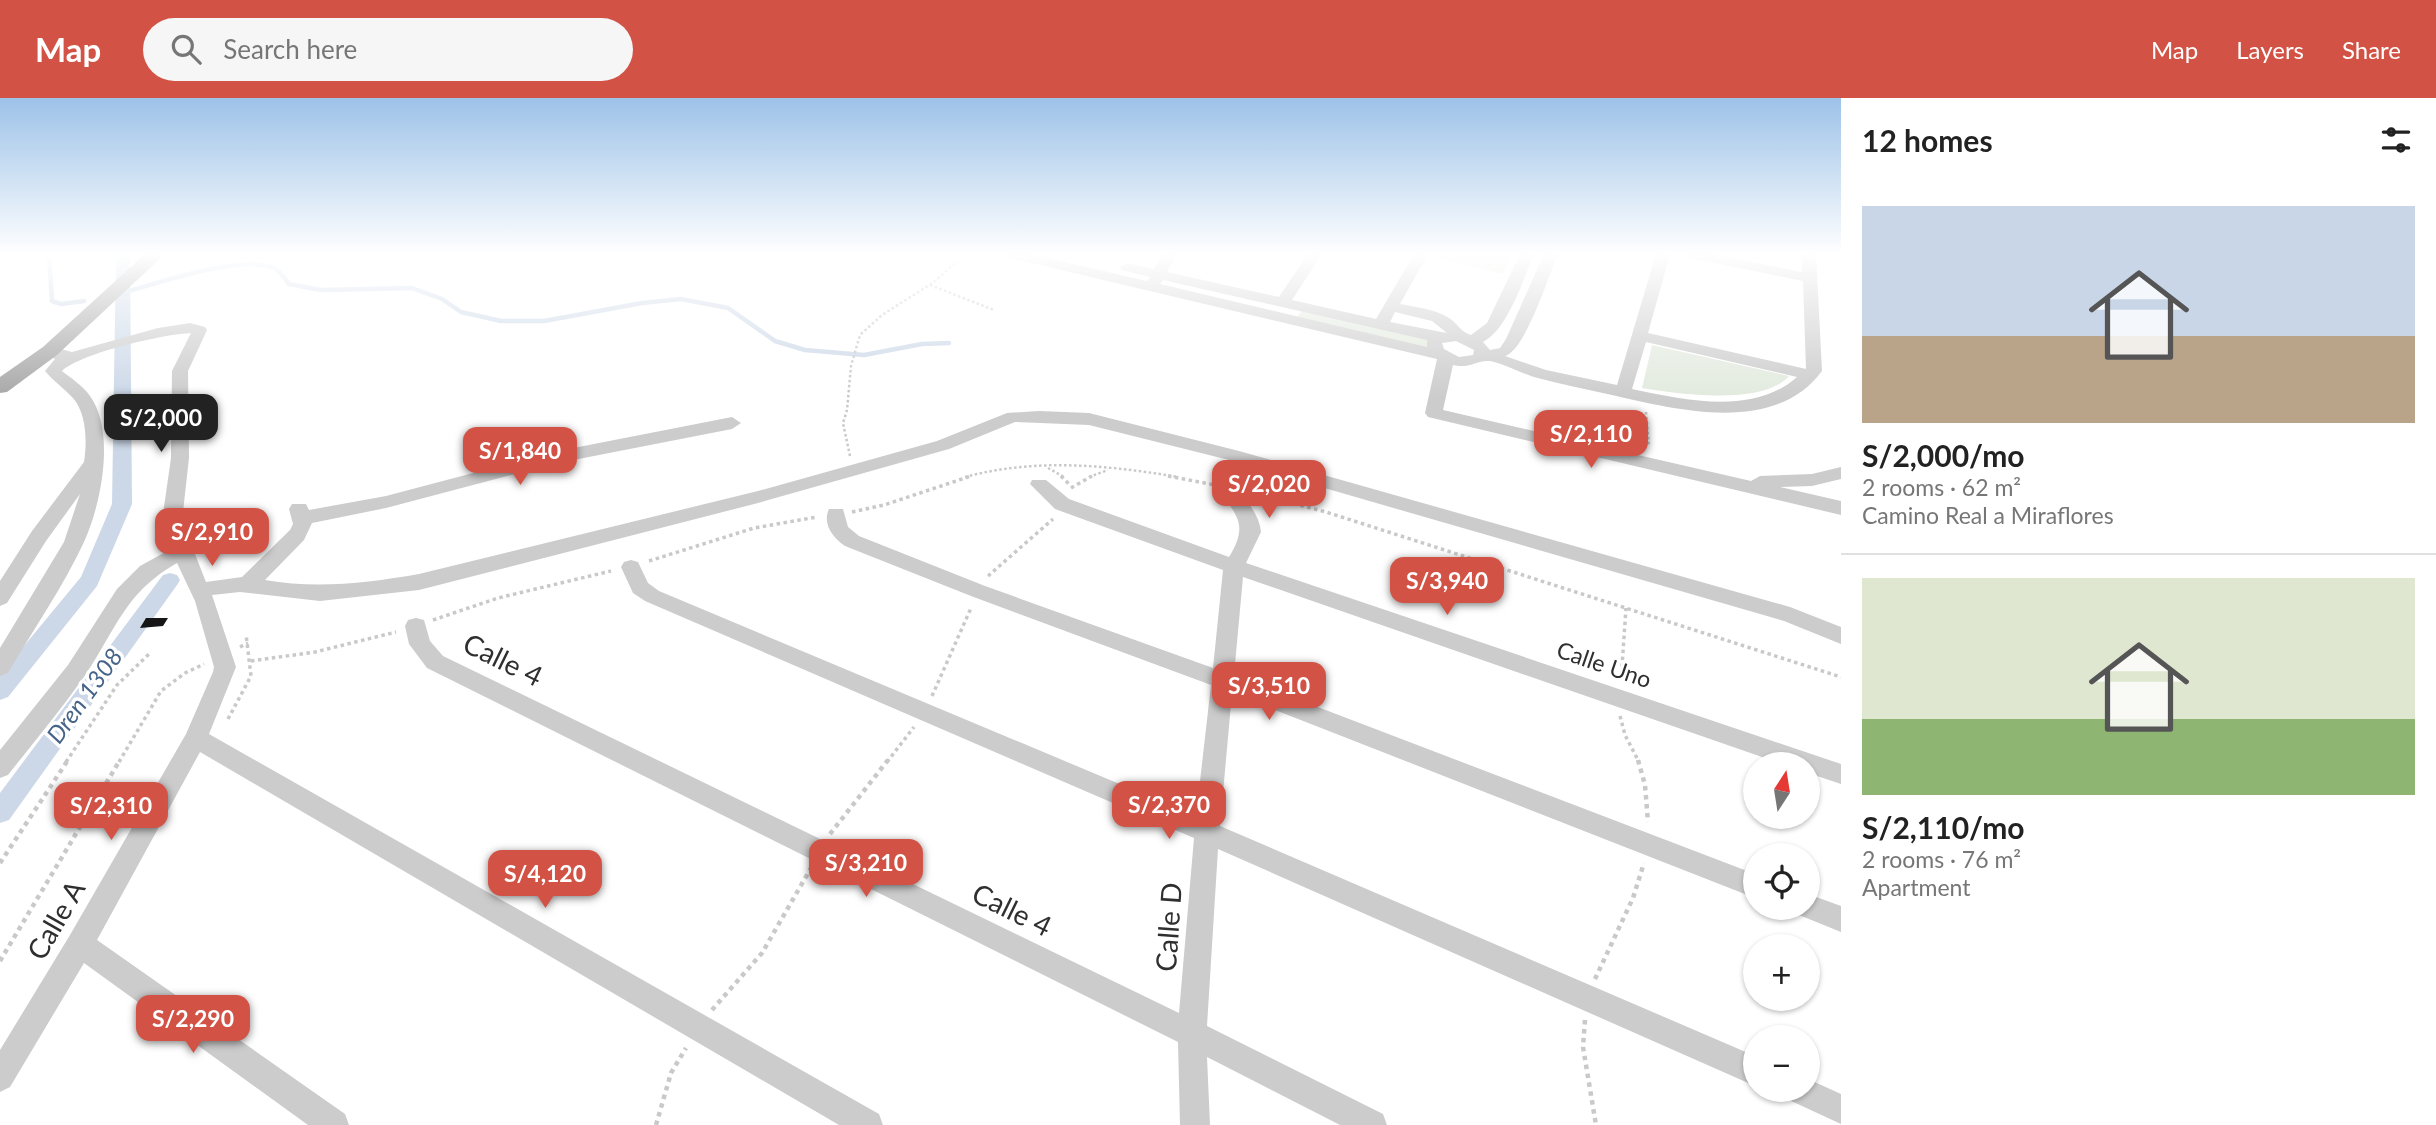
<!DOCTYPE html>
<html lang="en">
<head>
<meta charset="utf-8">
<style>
  :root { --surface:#fff; --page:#f6f6f6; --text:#222; --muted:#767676; --line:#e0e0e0; --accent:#d25345 }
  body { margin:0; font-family:Lato,sans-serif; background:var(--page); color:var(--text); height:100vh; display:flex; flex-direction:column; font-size:26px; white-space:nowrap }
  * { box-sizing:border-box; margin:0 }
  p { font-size:23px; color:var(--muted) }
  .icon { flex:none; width:38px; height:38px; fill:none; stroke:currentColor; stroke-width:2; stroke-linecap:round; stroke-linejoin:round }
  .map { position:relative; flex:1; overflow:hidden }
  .details { display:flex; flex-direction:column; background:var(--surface); width:595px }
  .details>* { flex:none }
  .needle { width:46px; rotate:12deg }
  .tools { position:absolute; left:1743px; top:654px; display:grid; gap:14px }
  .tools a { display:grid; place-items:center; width:77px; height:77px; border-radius:50%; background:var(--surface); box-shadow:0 2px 5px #0004; font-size:35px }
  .price { position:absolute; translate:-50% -60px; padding:0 16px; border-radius:14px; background:var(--accent); color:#fff; font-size:23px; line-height:46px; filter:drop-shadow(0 2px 4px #0008) }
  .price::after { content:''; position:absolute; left:50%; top:42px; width:21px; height:16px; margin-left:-10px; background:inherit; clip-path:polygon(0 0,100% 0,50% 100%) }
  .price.on { background:#222; color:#fff }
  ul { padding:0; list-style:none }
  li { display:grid; align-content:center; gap:14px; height:371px; padding:0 21px }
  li+li { border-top:2px solid var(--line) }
  li span { display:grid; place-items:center; height:217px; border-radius:0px; color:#555 }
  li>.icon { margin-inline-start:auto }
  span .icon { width:126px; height:126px; fill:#fffc; stroke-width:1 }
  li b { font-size:30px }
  h2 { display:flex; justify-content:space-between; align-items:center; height:84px; padding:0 21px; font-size:30px }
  header { display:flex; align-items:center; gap:42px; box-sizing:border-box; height:98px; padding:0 35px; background:var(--accent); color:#fff }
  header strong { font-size:33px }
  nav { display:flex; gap:38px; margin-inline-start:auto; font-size:24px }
  .search { width:490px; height:63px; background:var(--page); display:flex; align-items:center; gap:18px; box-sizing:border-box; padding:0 24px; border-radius:38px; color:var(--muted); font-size:26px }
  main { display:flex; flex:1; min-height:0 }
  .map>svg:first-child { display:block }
  .green { fill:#e2eade }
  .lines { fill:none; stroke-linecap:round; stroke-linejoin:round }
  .stream { stroke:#ccd8e8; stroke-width:4.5 }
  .canal { fill:#ccd8e8; fill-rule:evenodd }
  .building { fill:#161616 }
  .path-far2 { stroke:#c9c9c9; stroke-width:2.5; stroke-dasharray:2.5 2.5; stroke-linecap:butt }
  .path-far1 { stroke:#c9c9c9; stroke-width:3.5; stroke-dasharray:3.5 3.5; stroke-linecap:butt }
  .path { stroke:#c9c9c9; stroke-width:4.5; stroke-dasharray:4.5 4.5; stroke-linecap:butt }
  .minor { fill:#ccc; fill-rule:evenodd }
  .major { fill:#a7a7a7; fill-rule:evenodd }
  .labels { text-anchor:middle; stroke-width:7; stroke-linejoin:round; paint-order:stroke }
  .street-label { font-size:23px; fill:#2f2f2f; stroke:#fff }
  .water-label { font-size:24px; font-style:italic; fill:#466388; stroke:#fff }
  .near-street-label { font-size:28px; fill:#2f2f2f; stroke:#fff }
</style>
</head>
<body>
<header>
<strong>Map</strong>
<div class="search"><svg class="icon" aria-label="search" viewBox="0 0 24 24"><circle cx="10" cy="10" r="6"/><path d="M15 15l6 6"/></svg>Search here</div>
<nav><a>Map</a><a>Layers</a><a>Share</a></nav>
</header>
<main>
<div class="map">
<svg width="1841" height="1027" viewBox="0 0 1841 1027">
  <rect width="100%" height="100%" fill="#fff"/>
  <!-- green -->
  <g class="green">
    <polygon points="1434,156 1512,156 1503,176 1432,159"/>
    <polygon points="1302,213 1426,241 1430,243 1428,250 1297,219"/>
    <path d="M1652 247 1789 278C1763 308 1678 296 1642 290Z"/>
  </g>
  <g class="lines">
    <!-- stream -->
    <g class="stream">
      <polyline points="49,156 52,203 61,206 84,203"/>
      <path d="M118 196C157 186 238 156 274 170 280 173 285 181 289 186L321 192 412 190 442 201 461 214 501 223H544L642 205 681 201 728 210 775 243 805 252 864 257 922 246 949 245"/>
    </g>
    <!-- canal -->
    <g class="canal">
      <polygon points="116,156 130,156 132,406 97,488 8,599 0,602 0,577 81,479 112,406"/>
      <polygon points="170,475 177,477 180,482 177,487 9,722 0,725 0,695 163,477"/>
    </g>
  </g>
  <!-- building -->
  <polygon class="building" points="146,520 168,520 163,528 140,530"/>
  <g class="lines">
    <!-- path-far2 -->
    <g class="path-far2">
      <polyline points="930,187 994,212"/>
      <polyline points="1646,314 1649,348"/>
      <polyline points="850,358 843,325 847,312 851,268 860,237 882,217 934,184 965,156"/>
      <polyline points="1048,370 1064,379"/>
      <path d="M965 379C1035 360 1107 367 1178 379"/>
      <polyline points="1089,379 1108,372"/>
    </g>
    <!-- path-far1 -->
    <g class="path-far1">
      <polyline points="1061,378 1071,388"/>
      <polyline points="1168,378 1215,387"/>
      <polyline points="1071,390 1092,378"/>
      <polyline points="1253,395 1326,414 1841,579"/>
      <polyline points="852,414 884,407 971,378"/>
      <polyline points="649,463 754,430 817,419"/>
      <polyline points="988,478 1053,421"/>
      <polyline points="433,522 498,500 611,473"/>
      <polyline points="240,549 248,545"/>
      <polyline points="251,563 315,554 396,534"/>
      <polyline points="1621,583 1626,510"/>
      <polyline points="932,598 971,510"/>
      <polyline points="1620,618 1625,637 1639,664"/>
      <polyline points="228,621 251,578 246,536"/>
      <polyline points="66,664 117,587 150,555"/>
      <polyline points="119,664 161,593 185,575 204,566"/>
      <polyline points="887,664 914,629"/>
    </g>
    <!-- path -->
    <g class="path">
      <polyline points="1638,662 1645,687 1648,724"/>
      <polyline points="830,736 888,662"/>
      <polyline points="0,765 68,662"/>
      <polyline points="0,863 120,662"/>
      <polyline points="1595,881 1633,800 1644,765"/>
      <polyline points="712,912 762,855 811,770"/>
      <polyline points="1585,922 1583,949 1596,1027"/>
      <polyline points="656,1027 671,975 686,950"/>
    </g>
    <!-- minor -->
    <g class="minor">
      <path d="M1004 156H1030L1147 183 1150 179 1122 172 1120 169 1127 165 1154 171 1163 156H1177L1167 174 1279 199 1308 156H1322L1292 202 1376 221 1414 156H1428L1400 206C1416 209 1435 211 1449 220 1458 226 1461 234 1471 237L1487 225 1520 156H1534C1523 182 1508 231 1483 244L1490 252 1500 250 1506 241 1544 156H1558C1549 177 1525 253 1505 258L1546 272 1617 287 1656 156H1670L1648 235 1806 271 1803 183 1690 160 1683 156H1712L1802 174V156H1816L1822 273C1775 337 1678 312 1612 297 1586 291 1560 286 1534 279 1521 275 1500 264 1489 263 1477 262 1470 271 1453 267L1443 312 1751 383 1760 378 1812 376 1841 369V381L1812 388 1780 389 1841 403V417L1428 319 1425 315 1437 261 1011 160ZM1163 182 1427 242V249L1160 186ZM1395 214 1432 223 1447 235 1390 224ZM1456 243 1474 252 1473 257 1459 259 1444 251 1442 245ZM1646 244 1797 279C1753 318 1685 302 1632 291Z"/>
      <path d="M190 225 205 229 207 232 188 273 189 360 182 423 206 484 242 479 290 432 293 426 289 411 292 406H306L309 412 386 398 553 354 732 319 741 325 732 331 553 366 386 410 312 425 304 442 265 482C317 491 367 485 419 476L758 393 937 343 1007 315 1039 313 1089 315 1239 353 1790 509 1841 529V546L1784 523 1245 367C1231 400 1258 405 1261 434L1246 465 1841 666V686L1808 675V667H1785L1243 479 1234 577 1755 776V800L1232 595 1220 728 1755 958V988L1218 751 1207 928 1383 1016 1387 1027H1340L1207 959 1210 1027H1180L1178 944 427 570 409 546 405 528 408 522 416 520 424 522 430 543 443 558 1179 915 1194 740 645 503 633 495 621 469 624 464 631 462 638 464 648 485 659 493 1196 718 1211 587 971 498 845 448C833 440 822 426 829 411H843L848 429 859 438 985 488 1213 570 1223 472 1055 411 1030 386 1032 382H1046L1069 401 1229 459C1261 408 1206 415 1229 362L1089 327 1015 324 949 351 758 405 419 492 320 503 240 494 212 497 236 569 209 636 879 1016 883 1027H839L200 654 97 842 345 1016 349 1027H308L84 865 10 989 0 994V952L70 837 186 636 213 574 214 569 195 503 177 465C124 495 116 532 84 579 60 613 33 645 8 677L0 680V652L68 567 117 491 140 468 171 451 162 423 171 360 172 273 191 235C164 236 81 255 62 273 71 280 83 288 90 298 116 334 101 407 84 444 63 489 33 532 8 575L0 578V550L64 444 80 396 46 443 7 505 0 508V483L32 433 84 364C87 345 87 316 73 300 64 290 53 283 45 273L55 261 42 253 50 248 72 254 158 230Z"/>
      <polygon points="1808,796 1841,808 1841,834 1799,817 1796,810 1808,810"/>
      <polygon points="1808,981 1841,996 1841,1026 1789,1002 1784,992 1808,992"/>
    </g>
    <!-- major -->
    <polygon class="major" points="145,156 165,156 57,257 7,294 0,295 0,279 43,249"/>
  </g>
  <!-- sky -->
  <linearGradient id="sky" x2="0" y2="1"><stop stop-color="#9dc2e8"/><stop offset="0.52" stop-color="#fff"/><stop offset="1" stop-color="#fff" stop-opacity="0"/></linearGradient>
  <rect width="1841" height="300" fill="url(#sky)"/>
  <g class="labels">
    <!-- street labels -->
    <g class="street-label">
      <text transform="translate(1604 567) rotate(19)" y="8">Calle Uno</text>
    </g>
    <!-- water labels -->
    <g class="water-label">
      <text transform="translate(85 598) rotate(-54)" y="8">Dren 1308</text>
    </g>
    <!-- near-street labels -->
    <g class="near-street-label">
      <text transform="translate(503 562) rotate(26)" y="10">Calle 4</text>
      <text transform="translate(1012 812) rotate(26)" y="10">Calle 4</text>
      <text transform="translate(56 822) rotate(-60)" y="10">Calle A</text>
      <text transform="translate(1169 829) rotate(-86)" y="10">Calle D</text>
    </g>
  </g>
</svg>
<div class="tools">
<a><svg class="needle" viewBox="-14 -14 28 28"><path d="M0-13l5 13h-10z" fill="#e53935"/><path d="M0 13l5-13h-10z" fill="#767676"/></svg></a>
<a><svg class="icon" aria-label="locate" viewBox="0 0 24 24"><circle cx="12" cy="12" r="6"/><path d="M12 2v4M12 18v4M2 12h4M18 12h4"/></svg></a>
<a>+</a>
<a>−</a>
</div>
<b class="price on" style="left:161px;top:356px">S/2,000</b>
<b class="price" style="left:1591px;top:372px">S/2,110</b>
<b class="price" style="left:520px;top:389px">S/1,840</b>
<b class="price" style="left:1269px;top:422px">S/2,020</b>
<b class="price" style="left:212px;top:470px">S/2,910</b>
<b class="price" style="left:1447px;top:519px">S/3,940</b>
<b class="price" style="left:1269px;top:624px">S/3,510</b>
<b class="price" style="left:1169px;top:743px">S/2,370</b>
<b class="price" style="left:111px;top:744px">S/2,310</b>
<b class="price" style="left:866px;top:801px">S/3,210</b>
<b class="price" style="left:545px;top:812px">S/4,120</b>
<b class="price" style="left:193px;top:957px">S/2,290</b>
</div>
<section class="details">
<h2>12 homes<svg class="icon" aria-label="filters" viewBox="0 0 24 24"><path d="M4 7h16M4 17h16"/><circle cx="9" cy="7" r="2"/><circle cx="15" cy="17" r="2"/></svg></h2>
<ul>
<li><span style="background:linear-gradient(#c9d6e8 60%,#b9a48a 0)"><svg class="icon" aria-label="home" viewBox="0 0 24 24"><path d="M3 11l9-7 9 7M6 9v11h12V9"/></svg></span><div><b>S/2,000/mo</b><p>2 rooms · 62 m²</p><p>Camino Real a Miraflores</p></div></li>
<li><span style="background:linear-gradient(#dfe7d0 65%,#8fb573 0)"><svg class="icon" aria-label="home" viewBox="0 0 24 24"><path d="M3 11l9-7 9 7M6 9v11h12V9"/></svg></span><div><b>S/2,110/mo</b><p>2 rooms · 76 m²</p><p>Apartment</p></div></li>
</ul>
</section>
</main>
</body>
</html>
